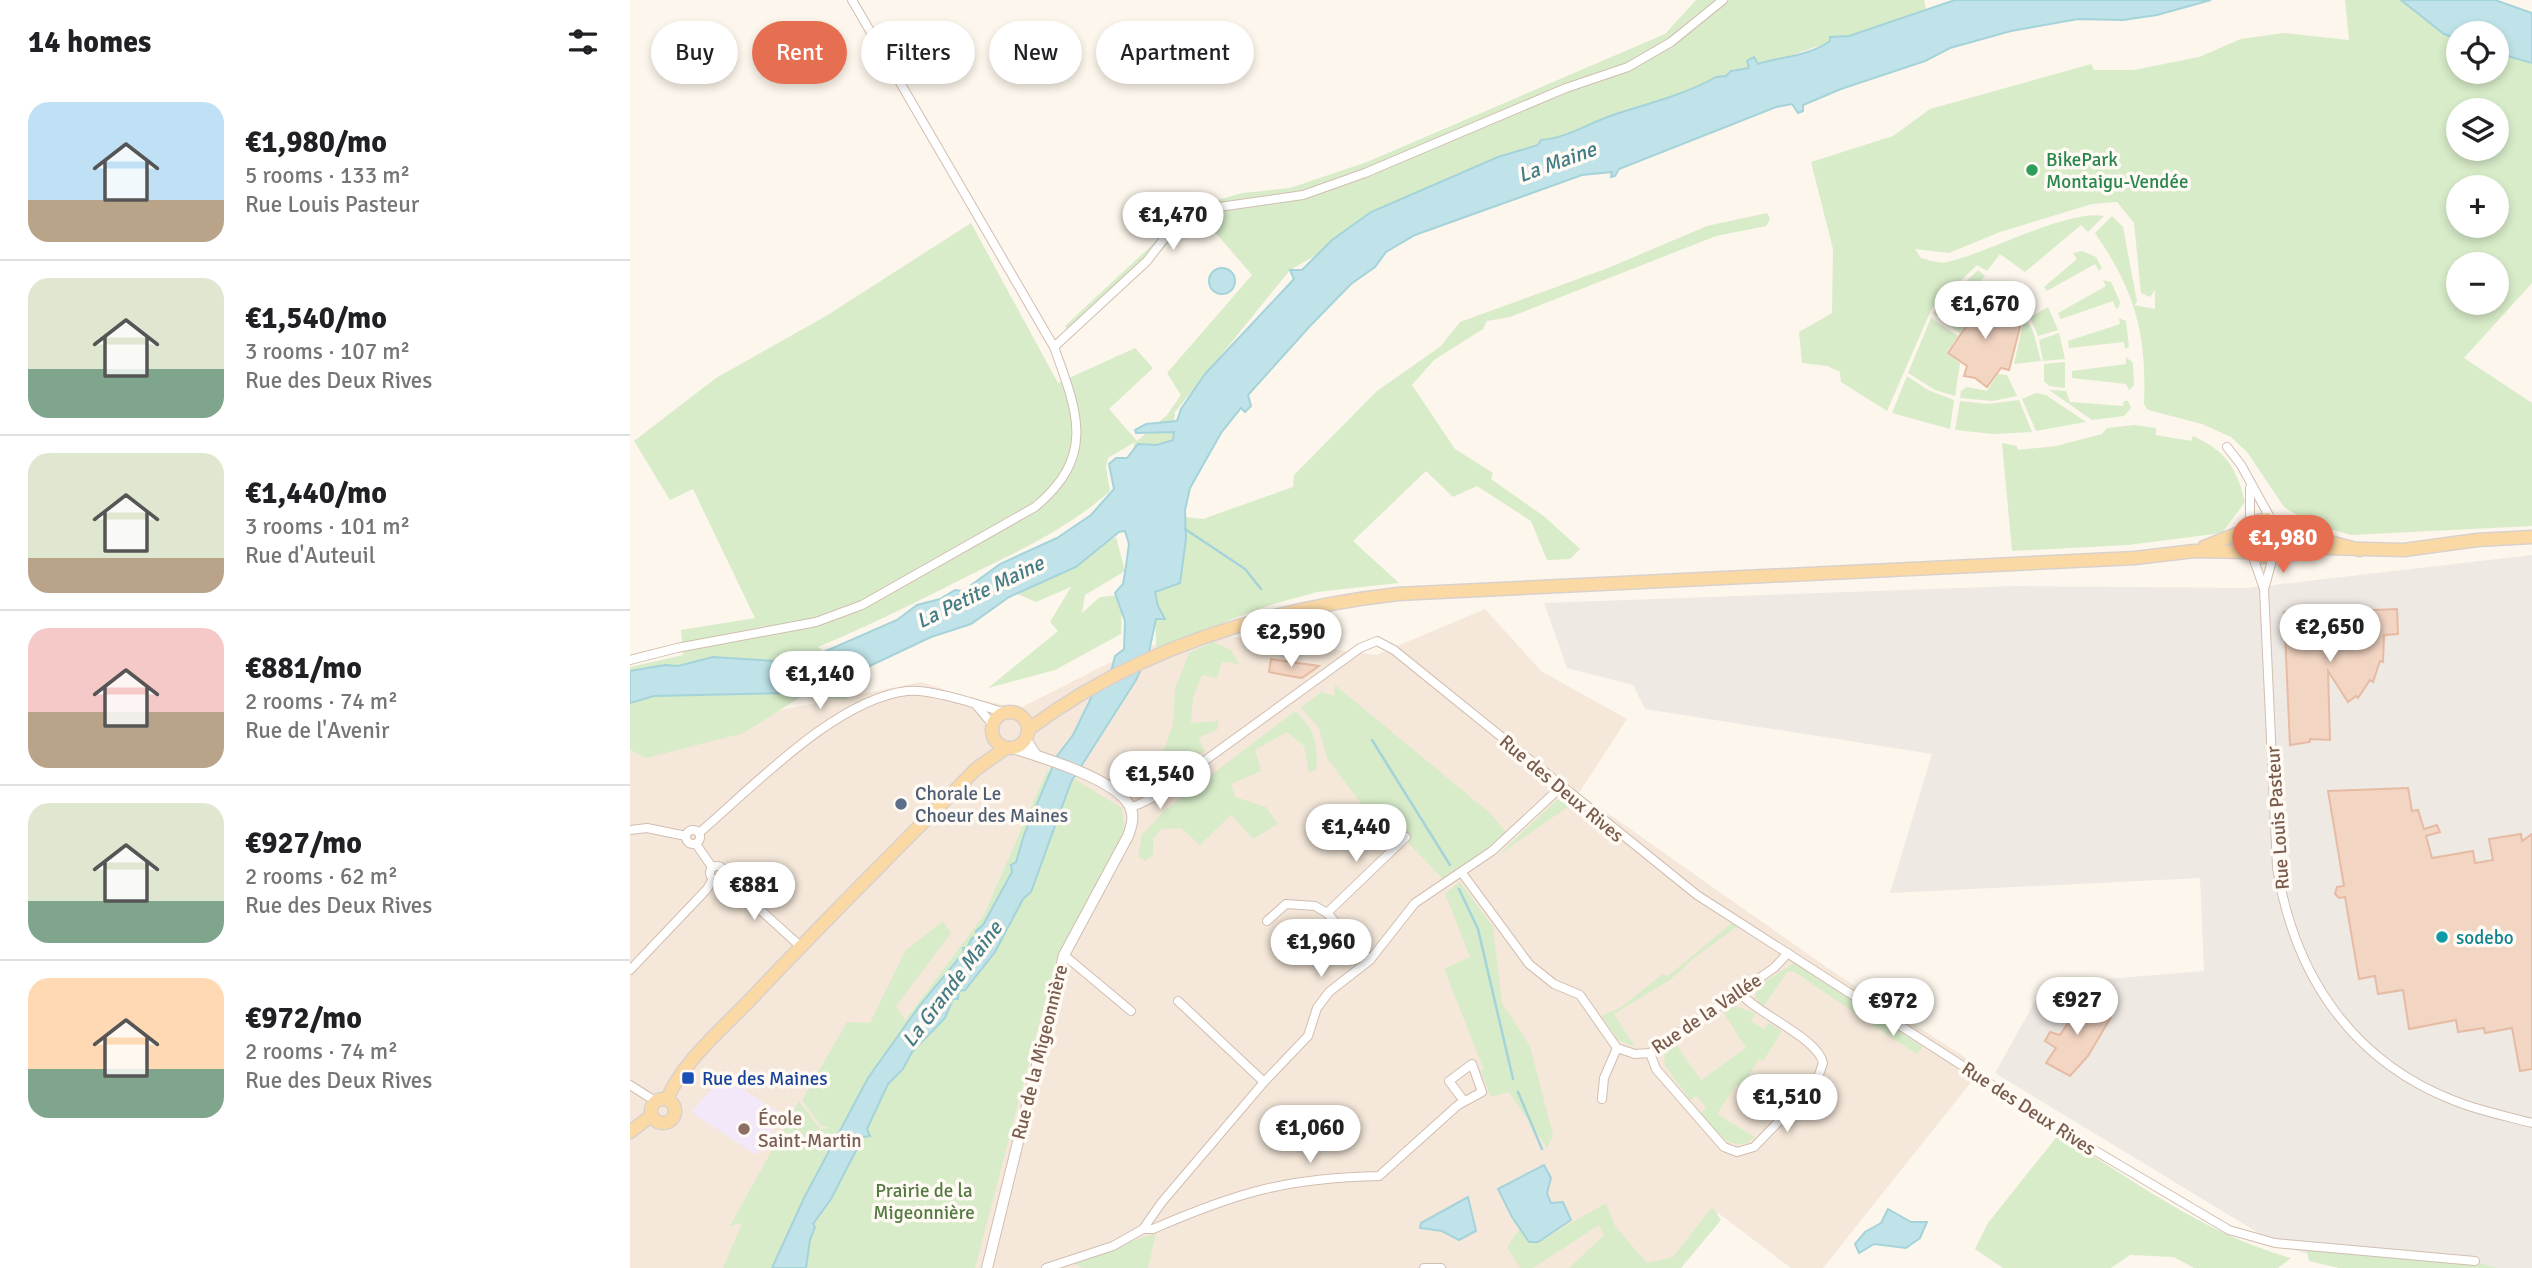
<!DOCTYPE html>
<html lang="en">
<head>
<meta charset="utf-8">
<style>
  :root { --surface:#fff; --page:#f6f6f6; --text:#202124; --muted:#757577; --line:#e0e0e0; --accent:#e76f51 }
  body { margin:0; font-family:Signika,sans-serif; background:var(--page); color:var(--text); height:100vh; display:flex; flex-direction:column; font-size:26px; white-space:nowrap }
  * { box-sizing:border-box; margin:0 }
  p { font-size:23px; color:var(--muted) }
  .icon { flex:none; width:38px; height:38px; fill:none; stroke:currentColor; stroke-width:2; stroke-linecap:round; stroke-linejoin:round }
  .map { position:relative; flex:1; overflow:hidden }
  .panel { display:flex; flex-direction:column; background:var(--surface); width:630px }
  .panel>* { flex:none }
  .top-card { position:absolute; left:21px; top:21px; width:665px; height:63px; display:flex; gap:14px }
  .buttons { position:absolute; left:1816px; top:21px; display:grid; gap:14px }
  .buttons a { display:grid; place-items:center; width:63px; height:63px; border-radius:50%; background:var(--surface); box-shadow:0 4px 10px #0003; font-size:35px }
  .price { position:absolute; translate:-50% -60px; padding:0 16px; border-radius:24px; background:#fff; color:#222; font-size:23px; line-height:46px; filter:drop-shadow(0 2px 4px #0008) }
  .price::after { content:''; position:absolute; left:50%; top:42px; width:21px; height:16px; margin-left:-10px; background:inherit; clip-path:polygon(0 0,100% 0,50% 100%) }
  .price.active { background:var(--accent); color:#fff }
  ul { padding:0; list-style:none }
  li { display:flex; align-items:center; gap:21px; height:175px; padding:0 28px }
  li+li { border-top:2px solid var(--line) }
  li span { display:grid; place-items:center; flex:none; width:196px; height:140px; border-radius:21px; color:#555 }
  li>.icon { margin-inline-start:auto }
  span .icon { width:84px; height:84px; fill:#fffc; stroke-width:1 }
  li b { font-size:30px }
  h2 { display:flex; justify-content:space-between; align-items:center; height:84px; padding:0 28px; font-size:30px }
  .pill { padding:0 24px; border-radius:32px; background:var(--surface); box-shadow:0 4px 10px #0003; font-size:24px; line-height:63px }
  .pill.active { background:var(--accent); color:#fff }
  main { display:flex; flex:1; min-height:0 }
  .map>svg:first-child { display:block }
  .residential { fill:#f5e8da }
  .industrial { fill:#efe9e4 }
  .education { fill:#f3e8fa }
  .green { fill:#d8ecc9; fill-rule:evenodd }
  .water { fill:#bfe3e8; stroke:#a5d3da; stroke-width:2 }
  .lines { fill:none; stroke-linecap:round; stroke-linejoin:round }
  .stream { stroke:#a5d3da; stroke-width:2.5 }
  .building { fill:#f3d5c3; stroke:#e6bba3; stroke-width:2 }
  .minor-casing { stroke:#d1beb0; stroke-width:10 }
  .tertiary-casing { stroke:#d1beb0; stroke-width:12 }
  .primary-casing { stroke:#dad1cd; stroke-width:15 }
  .minor { stroke:#fff; stroke-width:8 }
  .tertiary { stroke:#fff; stroke-width:10 }
  .primary { stroke:#fbd9a5; stroke-width:12 }
  .leisure-dot { fill:#2e9e5b; stroke:#fffaf3; stroke-width:2.5 }
  .service-dot { fill:#5c6f8a; stroke:#fffaf3; stroke-width:2.5 }
  .culture-dot { fill:#0f9aa8; stroke:#fffaf3; stroke-width:2.5 }
  .transit-dot { fill:#1a4fb4; stroke:#fffaf3; stroke-width:2.5 }
  .education-dot { fill:#8d6e63; stroke:#fffaf3; stroke-width:2.5 }
  .labels { text-anchor:middle; stroke-width:7; stroke-linejoin:round; paint-order:stroke }
  .leisure-label { font-size:19px; fill:#27864d; stroke:#fffaf3; text-anchor:start }
  .street-label { font-size:19px; fill:#7a5c4d; stroke:#fffaf3 }
  .service-label { font-size:19px; fill:#4e5e75; stroke:#fffaf3; text-anchor:start }
  .culture-label { font-size:19px; fill:#0d838f; stroke:#fffaf3; text-anchor:start }
  .transit-label { font-size:19px; fill:#164399; stroke:#fffaf3; text-anchor:start }
  .education-label { font-size:19px; fill:#785e54; stroke:#fffaf3; text-anchor:start }
  .park-label { font-size:19px; fill:#537a41; stroke:#fffaf3 }
  .water-label { font-size:21px; font-style:italic; fill:#437c86; stroke:#fffaf3 }
</style>
</head>
<body>
<main>
<section class="panel">
<h2>14 homes<svg class="icon" aria-label="filters" viewBox="0 0 24 24"><path d="M4 7h16M4 17h16"/><circle cx="9" cy="7" r="2"/><circle cx="15" cy="17" r="2"/></svg></h2>
<ul>
<li><span style="background:linear-gradient(#bfe0f5 70%,#b9a48a 0)"><svg class="icon" aria-label="home" viewBox="0 0 24 24"><path d="M3 11l9-7 9 7M6 9v11h12V9"/></svg></span><div><b>€1,980/mo</b><p>5 rooms · 133 m²</p><p>Rue Louis Pasteur</p></div></li>
<li><span style="background:linear-gradient(#dfe7d0 65%,#7fa58c 0)"><svg class="icon" aria-label="home" viewBox="0 0 24 24"><path d="M3 11l9-7 9 7M6 9v11h12V9"/></svg></span><div><b>€1,540/mo</b><p>3 rooms · 107 m²</p><p>Rue des Deux Rives</p></div></li>
<li><span style="background:linear-gradient(#dfe7d0 75%,#b9a48a 0)"><svg class="icon" aria-label="home" viewBox="0 0 24 24"><path d="M3 11l9-7 9 7M6 9v11h12V9"/></svg></span><div><b>€1,440/mo</b><p>3 rooms · 101 m²</p><p>Rue d'Auteuil</p></div></li>
<li><span style="background:linear-gradient(#f6c9c9 60%,#b9a48a 0)"><svg class="icon" aria-label="home" viewBox="0 0 24 24"><path d="M3 11l9-7 9 7M6 9v11h12V9"/></svg></span><div><b>€881/mo</b><p>2 rooms · 74 m²</p><p>Rue de l'Avenir</p></div></li>
<li><span style="background:linear-gradient(#dfe7d0 70%,#7fa58c 0)"><svg class="icon" aria-label="home" viewBox="0 0 24 24"><path d="M3 11l9-7 9 7M6 9v11h12V9"/></svg></span><div><b>€927/mo</b><p>2 rooms · 62 m²</p><p>Rue des Deux Rives</p></div></li>
<li><span style="background:linear-gradient(#ffd9b3 65%,#7fa58c 0)"><svg class="icon" aria-label="home" viewBox="0 0 24 24"><path d="M3 11l9-7 9 7M6 9v11h12V9"/></svg></span><div><b>€972/mo</b><p>2 rooms · 74 m²</p><p>Rue des Deux Rives</p></div></li>
</ul>
</section>
<div class="map">
<svg width="1902" height="1268" viewBox="0 0 1902 1268">
  <rect width="100%" height="100%" fill="#fdf6ec"/>
  <!-- residential -->
  <polygon class="residential" points="855,609 911,671 997,719 949,793 1202,971 1336,1058 1342,1081 1193,1268 1161,1268 1088,1213 1044,1268 344,1268 426,959 495,831 417,770 353,916 239,1068 116,1268 0,1268 0,751 36,751 115,717 292,682 335,697 390,708 477,664 597,616 598,636 746,655"/>
  <!-- industrial -->
  <polygon class="industrial" points="1902,555 1902,1268 1718,1268 1645,1243 1365,1073 1415,984 1574,971 1570,878 1260,893 1302,754 1015,709 1003,685 937,668 914,603 1385,586 1618,588"/>
  <!-- education -->
  <polygon class="education" points="93,1077 152,1114 126,1155 61,1112"/>
  <!-- green -->
  <g class="green">
    <path d="M1066 0H1294L1296 9 1023 103 760 213 660 270 545 412 542 447 497 467 505 442 478 458 476 467 480 491C441 526 395 548 348 571 295 598 243 624 188 647L232 680 216 700 172 696 114 733 16 758 0 750V667L53 655 51 630 125 618 63 489 40 500 4 441 86 378 196 316 341 223 428 383 505 348 523 368 479 409 507 441 537 415 551 395 537 373 622 275 572 217 557 223 512 272 441 337 435 326 524 243 551 211 612 193 660 188 737 162 1035 34Z"/>
    <path d="M1715 0H1771C1792 12 1806 31 1829 39V72H1867V53L1902 63V283L1834 358 1902 403V526L1721 535 1680 523 1654 507 1617 452 1601 437 1572 424 1518 410 1514 404C1517 333 1505 291 1465 233L1482 216 1493 227 1507 302 1504 305 1525 309V290L1520 297 1511 293 1504 223 1487 202 1462 204 1370 232 1319 253 1285 249 1291 258C1299 260 1310 264 1317 262 1356 254 1438 209 1474 216L1458 232 1451 225 1395 272 1370 254 1357 271 1347 265 1302 308 1257 411 1211 382 1210 372 1197 366 1172 363 1169 332 1202 313 1203 249 1181 162 1263 136 1300 109 1461 64 1464 70H1504L1569 57 1611 39 1653 33 1719 40ZM1829 110H1867V149H1829ZM1829 187H1867V226H1829ZM1829 264H1867V303H1829Z"/>
    <polygon points="1137,213 1140,219 1136,226 1086,236 880,317 857,321 853,329 804,360 782,385 825,449 863,473 861,479 915,517 950,549 940,559 917,560 901,521 847,486 823,497 796,471 723,541 769,583 687,592 640,605 526,648 525,592 550,583 555,517 573,519 663,487 664,475 747,391 811,346 830,322 978,268 1077,226"/>
    <polygon points="1452,251 1466,257 1472,268 1469,271 1465,264 1417,291 1414,287 1447,259 1443,253"/>
    <polygon points="1348,270 1355,276 1331,306 1325,319 1335,326 1330,333 1303,313"/>
    <polygon points="1473,280 1481,282 1490,302 1489,307 1486,309 1483,301 1431,319 1428,313 1476,286"/>
    <polygon points="1387,305 1403,331 1411,361 1384,364 1393,323 1380,319 1378,315"/>
    <polygon points="1418,307 1428,330 1408,336 1400,317"/>
    <polygon points="1301,318 1328,336 1316,353 1330,363 1325,396 1305,390 1278,373"/>
    <polygon points="1489,318 1496,321 1499,347 1495,349 1494,342 1439,348 1438,341 1490,324"/>
    <polygon points="1429,333 1435,359 1413,361 1409,340"/>
    <polygon points="1496,357 1503,363 1504,385 1499,390 1496,384 1442,378 1442,371 1496,364"/>
    <polygon points="1435,362 1435,388 1419,386 1414,381 1414,364"/>
    <polygon points="1368,374 1377,375 1387,396 1362,401 1330,398 1331,391 1337,387 1357,391"/>
    <polygon points="1277,376 1298,390 1324,400 1320,429 1262,413"/>
    <polygon points="1419,390 1436,391 1440,402 1493,406 1494,401 1498,401 1501,408 1494,416 1462,420"/>
    <polygon points="1406,393 1416,395 1456,422 1406,431 1392,399"/>
    <polygon points="1389,400 1402,432 1364,434 1325,430 1330,401 1358,404"/>
    <path d="M1504 425 1526 428V435L1561 441 1563 436C1595 450 1607 468 1615 502L1592 533 1498 545 1382 551 1372 443 1387 446 1388 450 1426 446 1472 434 1477 428Z"/>
    <polygon points="486,537 495,571 455,595 452,613 470,597 492,595 491,634 425,670 358,688 428,631 420,622 441,587 406,602 385,593"/>
    <polygon points="583,642 601,650 609,664 592,662 587,678 572,675 563,698 561,723 588,721 588,729 568,738 575,751 536,775 527,770 543,724 545,689 559,653"/>
    <polygon points="705,685 860,813 876,832 859,848 813,879 758,822 732,805 697,758 689,728 671,708 691,692 704,696"/>
    <path d="M665 711C684 728 689 745 686 770L679 773 674 746 657 732 625 750 631 771 601 784 605 797 636 807 648 824 623 839 601 815 570 845 551 828 532 829 523 838V855L515 861 508 856 512 835 534 811Z"/>
    <polygon points="417,770 442,781 444,779 492,808 495,831 426,960 345,1268 93,1268 112,1223 100,1226 169,1101 190,1129 200,1128 191,1126 172,1100 217,1022 240,1023 275,951 313,921 321,933 266,1006 275,1020 353,916"/>
    <polygon points="933,799 942,804 867,856 927,800"/>
    <polygon points="830,882 863,927 872,1003 900,1046 923,1135 917,1148 879,1092 861,1097 850,1070 854,1070 814,969 840,957 815,893"/>
    <polygon points="1102,923 1108,926 1064,958 1040,980 984,1014 1005,1047 988,1040 972,1016 991,1007 1033,974 1038,976"/>
    <polygon points="1164,963 1293,1047 1286,1054 1163,971 1157,972 1134,1006 1125,998 1128,986"/>
    <path d="M1102 1005 1125 1013 1121 1021 1134 1029 1139 1023 1152 1031 1133 1061 1129 1059 1112 1088 1106 1085 1087 1114 1125 1137C1102 1158 1085 1129 1071 1113L1076 1107 1066 1096 1060 1100 1034 1064 1035 1054 1045 1043 1071 1080 1116 1048 1092 1010Z"/>
    <path d="M1429 1134C1504 1181 1575 1234 1661 1258L1648 1268H1564L1544 1257 1500 1255 1481 1268H1373L1345 1249 1358 1223Z"/>
    <polygon points="976,1203 985,1226 1017,1263 1043,1257 1082,1207 1091,1220 1051,1268 939,1268 974,1235 969,1225 903,1268 890,1268 877,1247 890,1228 899,1242 908,1242"/>
    <polygon points="526,1233 518,1268 453,1268 439,1262"/>
    <polygon points="1675,1242 1813,1253 1868,1268 1709,1268 1679,1261"/>
  </g>
  <!-- water -->
  <g class="water">
    <path d="M1325 0H1581L1527 15 1493 20 1448 19 1381 31 1320 48 1295 61 1211 89 1173 105V111L1168 113 1162 104 1146 107 989 169 985 176 981 177 982 172 952 175 785 235 756 252 745 267 721 284 680 326 618 395 621 406 615 412 611 408 591 433 560 488 555 510 556 539 550 583 525 592 528 606 535 619H526L519 652 506 680 441 782 401 892 393 899 365 952 335 990 329 991 328 999H323L315 1018 282 1052 273 1069 258 1084 237 1129 240 1136 233 1137 201 1199 183 1224 185 1227 180 1240 176 1268H142L174 1198 238 1078 290 1005 334 952 333 948H337L342 938 347 937 346 931 353 925 382 872 381 865 386 862 394 835 427 756 443 735 462 696 482 668 485 656 494 649 495 621 485 593 493 584 495 573 499 544 495 531 489 532 446 567 379 597 341 624 301 637 210 680 159 693 24 696 0 703V671L35 665 48 666 83 657 145 661 180 658 267 620 287 605 310 599 325 590 333 591 370 564 427 538 461 515 484 489 479 464 486 458H497L508 444 527 445 543 440 544 432 506 433 505 430 516 424 547 421 551 409 575 374 664 279 660 270H672L702 240 741 212 868 157 908 145 911 140C937 138 959 123 983 115 1016 104 1057 94 1086 77L1096 76 1101 71 1119 68 1117 61 1124 57 1128 64C1153 56 1177 57 1200 41V37L1219 36Z"/>
    <polygon points="1771,0 1865,0 1902,13 1902,63 1867,53 1867,33 1829,33 1829,39 1814,34"/>
    <circle cx="592" cy="281" r="13"/>
    <polygon points="914,1165 921,1178 917,1193 921,1203 933,1202 941,1220 908,1242 899,1242 882,1217 868,1189"/>
    <polygon points="838,1197 846,1231 829,1240 812,1231 790,1228 791,1223"/>
    <polygon points="1258,1209 1281,1222 1297,1222 1290,1238 1276,1248 1244,1244 1229,1253 1225,1244 1235,1232 1251,1223"/>
  </g>
  <g class="lines">
    <!-- stream -->
    <g class="stream">
      <polyline points="555,529 615,569 631,589"/>
      <polyline points="742,740 820,865"/>
      <polyline points="829,889 848,929 883,1079"/>
      <polyline points="888,1092 912,1149"/>
    </g>
  </g>
  <!-- building -->
  <g class="building">
    <polygon points="1346,293 1372,312 1368,318 1391,323 1379,370 1371,368 1357,387 1345,378 1334,376 1337,366 1318,353 1337,325 1328,319"/>
    <polygon points="1679,609 1693,615 1701,625 1719,618 1720,611 1767,609 1768,634 1754,635 1753,662 1750,661 1743,682 1740,680 1728,698 1726,696 1718,702 1698,671 1700,740 1680,739 1680,742 1660,745 1654,612"/>
    <polygon points="641,659 647,660 689,666 672,678 665,677 639,672"/>
    <polygon points="1778,788 1782,811 1788,810 1794,829 1807,825 1810,832 1796,836 1802,858 1843,851 1845,863 1863,860 1859,839 1891,834 1892,841 1902,834 1902,1069 1890,1071 1882,1028 1855,1033 1854,1028 1828,1032 1826,1020 1779,1029 1773,990 1748,994 1745,976 1729,979 1715,897 1709,898 1705,894 1707,887 1714,886 1698,791"/>
    <polygon points="1459,999 1481,1017 1458,1056 1440,1076 1416,1063 1426,1048 1415,1041 1420,1032 1430,1035 1438,1023 1432,1015 1438,1007 1449,1014"/>
  </g>
  <g class="lines">
    <defs>
      <g id="minor">
        <polyline points="424,347 517,261 544,226 568,210 673,195 735,173 936,88 998,67 1041,42 1093,0"/>
        <polyline points="1597,447 1611,465 1642,521"/>
        <polyline points="1620,488 1620,523"/>
        <path d="M1622 554 1634 589 1647 867C1664 974 1721 1061 1825 1101 1850 1111 1876 1116 1902 1123"/>
        <polyline points="1635,586 1644,553"/>
        <path d="M0 660 47 648 186 622 232 605 405 507C466 456 448 413 424 347L222 0"/>
        <polyline points="347,706 363,725"/>
        <polyline points="501,808 526,796 730,648 747,641 764,650 1067,895 1454,1144 1599,1230 1645,1243 1845,1261"/>
        <polyline points="0,830 17,828 56,836"/>
        <circle cx="63" cy="837" r="7"/>
        <path d="M69 833C123 787 206 699 277 691 300 688 352 706 376 713"/>
        <polyline points="66,844 82,867"/>
        <circle cx="87" cy="873" r="7"/>
        <polyline points="832,873 899,964 924,984 950,995 987,1048 1005,1054 1020,1053 1144,968 1158,953"/>
        <polyline points="93,876 170,946"/>
        <polyline points="697,913 776,837"/>
        <polyline points="637,921 656,904 685,906 697,913 740,960"/>
        <polyline points="434,955 501,1011"/>
        <polyline points="0,970 77,889 83,879"/>
        <polyline points="548,1001 634,1082"/>
        <path d="M1020 1053 1026 1069 1094 1147 1107 1152 1124 1147 1186 1083 1193 1063C1188 1038 1127 1014 1109 992"/>
        <polyline points="0,1085 25,1101"/>
        <polyline points="972,1099 974,1078 987,1048"/>
        <path d="M513 1229H523C608 1192 657 1178 749 1176L828 1105 852 1092 842 1064 819 1081 834 1101"/>
        <polyline points="416,1268 483,1246 513,1229 532,1202 634,1082 678,1036 687,1008 699,992 740,960 785,903 862,851 932,786"/>
        <polyline points="794,1268 811,1268"/>
      </g>
      <g id="tertiary">
        <polyline points="396,740 406,755"/>
        <path d="M357 1268 434 955 498 836C502 825 505 815 499 805 485 779 411 757 383 748"/>
      </g>
      <g id="primary">
        <polyline points="1574,547 1614,531"/>
        <polyline points="1730,550 1650,529 1637,519 1620,523 1613,536 1619,552 1633,557 1659,547 1774,550 1847,540 1902,537"/>
        <circle cx="380" cy="730" r="18"/>
        <path d="M399 729C506 649 637 609 768 594L1505 558 1564 551 1619 552"/>
        <circle cx="33" cy="1111" r="12"/>
        <path d="M37 1099C53 1062 90 1031 118 1002 193 922 270 846 346 769L376 748"/>
        <polyline points="0,1132 21,1116"/>
      </g>
    </defs>
    <!-- minor casing -->
    <use href="#minor" class="minor-casing"/>
    <!-- tertiary casing -->
    <use href="#tertiary" class="tertiary-casing"/>
    <!-- primary casing -->
    <use href="#primary" class="primary-casing"/>
    <!-- minor -->
    <use href="#minor" class="minor"/>
    <!-- tertiary -->
    <use href="#tertiary" class="tertiary"/>
    <!-- primary -->
    <use href="#primary" class="primary"/>
  </g>
  <!-- markers -->
  <circle class="leisure-dot" cx="1402" cy="170" r="7"/>
  <circle class="service-dot" cx="271" cy="804" r="7"/>
  <circle class="culture-dot" cx="1812" cy="937" r="7"/>
  <rect class="transit-dot" x="51" y="1071" width="14" height="14" rx="3.5"/>
  <circle class="education-dot" cx="114" cy="1129" r="7"/>
  <g class="labels">
    <!-- leisure labels -->
    <g class="leisure-label">
      <text x="1416" y="166">BikePark<tspan x="1416" dy="22">Montaigu-Vendée</tspan></text>
    </g>
    <!-- street labels -->
    <g class="street-label">
      <text transform="translate(932 788) rotate(40)" y="7">Rue des Deux Rives</text>
      <text transform="translate(1647 818) rotate(-94)" y="7">Rue Louis Pasteur</text>
      <text transform="translate(1076 1013) rotate(-34)" y="7">Rue de la Vallée</text>
      <text transform="translate(409 1052) rotate(-76)" y="7">Rue de la Migeonnière</text>
      <text transform="translate(1399 1108) rotate(33)" y="7">Rue des Deux Rives</text>
    </g>
    <!-- service labels -->
    <g class="service-label">
      <text x="285" y="800">Chorale Le<tspan x="285" dy="22">Choeur des Maines</tspan></text>
    </g>
    <!-- culture labels -->
    <g class="culture-label">
      <text x="1826" y="944">sodebo</text>
    </g>
    <!-- transit labels -->
    <g class="transit-label">
      <text x="72" y="1085">Rue des Maines</text>
    </g>
    <!-- education labels -->
    <g class="education-label">
      <text x="128" y="1125">École<tspan x="128" dy="22">Saint-Martin</tspan></text>
    </g>
    <!-- park labels -->
    <g class="park-label">
      <text x="294" y="1197">Prairie de la<tspan x="294" dy="22">Migeonnière</tspan></text>
    </g>
    <!-- water labels -->
    <g class="water-label">
      <text transform="translate(927 162) rotate(-20)" y="7">La Maine</text>
      <text transform="translate(350 592) rotate(-26)" y="7">La Petite Maine</text>
      <text transform="translate(322 984) rotate(-53)" y="7">La Grande Maine</text>
    </g>
  </g>
</svg>
<div class="buttons">
<a><svg class="icon" aria-label="locate" viewBox="0 0 24 24"><circle cx="12" cy="12" r="6"/><path d="M12 2v4M12 18v4M2 12h4M18 12h4"/></svg></a>
<a><svg class="icon" aria-label="layers" viewBox="0 0 24 24"><path d="M12 4l9 5-9 5-9-5zM3 14l9 5 9-5"/></svg></a>
<a>+</a>
<a>−</a>
</div>
<b class="price" style="left:543px;top:252px">€1,470</b>
<b class="price" style="left:1355px;top:341px">€1,670</b>
<b class="price active" style="left:1653px;top:575px">€1,980</b>
<b class="price" style="left:1700px;top:664px">€2,650</b>
<b class="price" style="left:661px;top:669px">€2,590</b>
<b class="price" style="left:190px;top:711px">€1,140</b>
<b class="price" style="left:530px;top:811px">€1,540</b>
<b class="price" style="left:726px;top:864px">€1,440</b>
<b class="price" style="left:124px;top:922px">€881</b>
<b class="price" style="left:691px;top:979px">€1,960</b>
<b class="price" style="left:1447px;top:1037px">€927</b>
<b class="price" style="left:1263px;top:1038px">€972</b>
<b class="price" style="left:1157px;top:1134px">€1,510</b>
<b class="price" style="left:680px;top:1165px">€1,060</b>
<div class="top-card">
<a class="pill">Buy</a>
<a class="pill active">Rent</a>
<a class="pill">Filters</a>
<a class="pill">New</a>
<a class="pill">Apartment</a>
</div>
</div>
</main>
</body>
</html>
